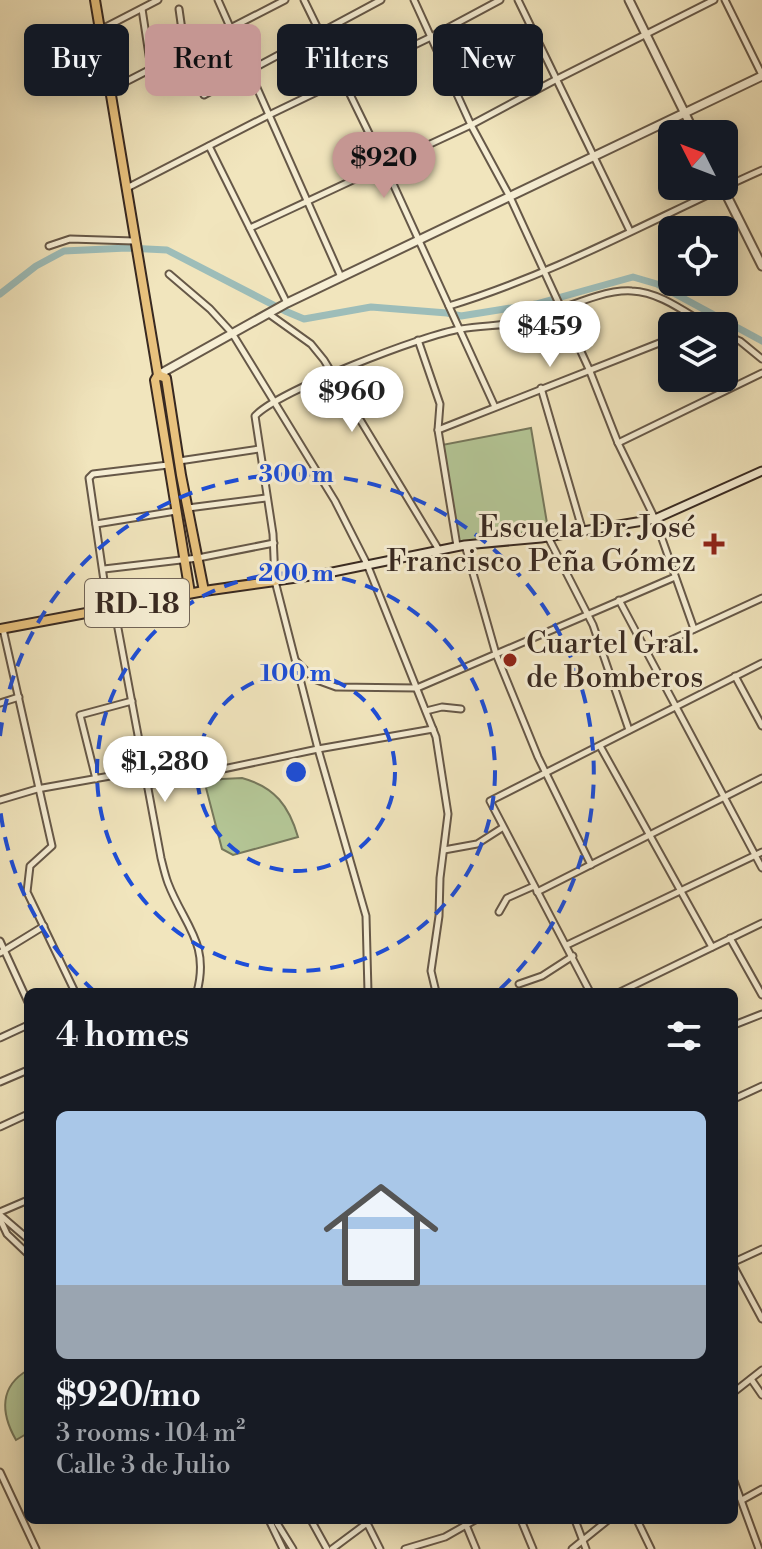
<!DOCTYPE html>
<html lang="en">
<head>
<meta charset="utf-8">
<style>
  :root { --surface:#171b24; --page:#20242c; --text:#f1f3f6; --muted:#9ea1a6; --accent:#c59692 }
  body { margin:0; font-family:"Libre Bodoni",serif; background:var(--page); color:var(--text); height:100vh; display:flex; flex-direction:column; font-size:30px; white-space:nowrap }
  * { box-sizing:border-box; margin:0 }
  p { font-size:26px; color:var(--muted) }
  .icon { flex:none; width:44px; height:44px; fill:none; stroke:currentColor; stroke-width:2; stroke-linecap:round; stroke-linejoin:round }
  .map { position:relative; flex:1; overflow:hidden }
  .panel { position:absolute; left:24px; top:988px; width:714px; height:536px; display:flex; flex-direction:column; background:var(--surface); border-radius:12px; box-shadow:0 4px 20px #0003 }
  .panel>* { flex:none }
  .banner { position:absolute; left:24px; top:24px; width:714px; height:72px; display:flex; gap:16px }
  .needle { width:52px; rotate:312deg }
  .buttons { position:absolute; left:658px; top:120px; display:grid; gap:16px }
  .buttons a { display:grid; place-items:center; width:80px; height:80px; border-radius:12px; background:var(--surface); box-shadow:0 4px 20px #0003; font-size:40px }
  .price { position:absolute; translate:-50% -68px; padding:0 18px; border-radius:28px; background:#fff; color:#222; font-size:26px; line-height:52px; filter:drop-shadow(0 2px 4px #0008) }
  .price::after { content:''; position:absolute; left:50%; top:48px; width:24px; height:18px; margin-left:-12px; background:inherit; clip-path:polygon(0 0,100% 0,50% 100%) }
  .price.on { background:var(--accent); color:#111 }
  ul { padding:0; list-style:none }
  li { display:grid; align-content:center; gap:16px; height:424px; padding:0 32px }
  li span { display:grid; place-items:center; height:248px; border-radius:12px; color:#555 }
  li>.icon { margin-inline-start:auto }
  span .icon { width:144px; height:144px; fill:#fffc; stroke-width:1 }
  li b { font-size:34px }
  h2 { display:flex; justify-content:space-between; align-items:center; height:96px; padding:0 32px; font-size:34px }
  .pill { padding:0 28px; border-radius:12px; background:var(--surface); box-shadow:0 4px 20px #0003; font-size:28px; line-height:72px }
  .pill.on { background:var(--accent); color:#111 }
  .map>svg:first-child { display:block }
  .green { fill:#b4c696; stroke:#76785c; stroke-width:2 }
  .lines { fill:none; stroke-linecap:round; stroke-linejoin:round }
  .canal { stroke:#9dbdb9; stroke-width:7 }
  .minor-casing { stroke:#665848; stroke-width:9 }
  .tertiary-casing { stroke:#665848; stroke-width:11 }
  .secondary-casing { stroke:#382921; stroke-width:11 }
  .primary-casing { stroke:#382921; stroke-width:12 }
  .minor { stroke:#f6eed4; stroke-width:5 }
  .tertiary { stroke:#f6eed4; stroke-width:7 }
  .secondary { stroke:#f6eed4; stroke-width:7 }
  .primary { stroke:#e8c27e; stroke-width:8 }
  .ring { fill:none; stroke:#1d4ed8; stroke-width:4; stroke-dasharray:14 10 }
  .poi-dot { fill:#8f2418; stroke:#f6eed4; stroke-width:3 }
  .labels { text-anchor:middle; stroke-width:6; stroke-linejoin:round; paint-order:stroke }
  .shield { fill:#f6eed4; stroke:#716457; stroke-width:2 }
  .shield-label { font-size:28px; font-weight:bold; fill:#382921 }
  .poi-label { font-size:30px; fill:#382921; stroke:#f6eed4; text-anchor:end }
  .centre { fill:#1d4ed8; stroke:#f6eed4; stroke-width:4 }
  .ring-label { font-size:24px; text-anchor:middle; font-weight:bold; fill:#1d4ed8; stroke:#f6eed4; stroke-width:6; stroke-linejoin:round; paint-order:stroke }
</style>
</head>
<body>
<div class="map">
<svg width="762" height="1549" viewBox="0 0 762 1549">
  <rect width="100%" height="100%" fill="#f1e5bd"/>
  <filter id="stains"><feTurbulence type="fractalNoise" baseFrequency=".0025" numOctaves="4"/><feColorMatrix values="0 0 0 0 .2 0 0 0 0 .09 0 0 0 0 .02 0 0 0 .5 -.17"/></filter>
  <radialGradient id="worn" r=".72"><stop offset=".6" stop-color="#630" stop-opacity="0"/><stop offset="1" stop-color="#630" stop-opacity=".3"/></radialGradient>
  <!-- green -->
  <g class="green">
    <polygon points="531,428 548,529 459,543 442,445"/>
    <path d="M242 778C275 787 289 806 298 837L233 855 222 849 205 784 222 779Z"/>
    <path d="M28 1370V1433L16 1440C0 1412 0 1386 28 1370Z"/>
  </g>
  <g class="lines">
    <!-- canal -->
    <polyline class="canal" points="0,294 36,266 64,251 127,248 167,250 285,311 304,319 371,307 447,313 461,316 536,304 633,277 657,284 762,341"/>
    <defs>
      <g id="minor">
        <polyline points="218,0 341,277"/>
        <polyline points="304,0 384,164 495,407"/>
        <polyline points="414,0 471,125 510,197 589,369 618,443 655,519 694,629"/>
        <polyline points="518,0 630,231"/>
        <polyline points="725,0 762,75"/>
        <polyline points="142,9 151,68"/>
        <polyline points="179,9 185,51"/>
        <polyline points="100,30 158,0"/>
        <polyline points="110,90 285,0"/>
        <polyline points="204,95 381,0"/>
        <polyline points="209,146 287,303"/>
        <polyline points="127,188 269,115 431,37 500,0"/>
        <polyline points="250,228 471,125 557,79 714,0"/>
        <polyline points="49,246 70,239 134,241"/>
        <polyline points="169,274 210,309 232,333 335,501 367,564 436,737 448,814 440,878 439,916 431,971 436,992"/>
        <path d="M449 306C558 273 658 216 762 170"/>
        <polyline points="269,314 311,344 324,360 439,550"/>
        <polyline points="724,334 740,341 762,359"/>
        <polyline points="418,340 440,404 438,430 457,546"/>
        <polyline points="541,388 583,532"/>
        <polyline points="438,430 672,338"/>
        <polyline points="618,443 762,373"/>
        <polyline points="179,461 259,449"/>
        <polyline points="188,508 266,498"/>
        <polyline points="96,524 176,511"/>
        <polyline points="548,537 593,625 629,730"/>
        <polyline points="465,545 496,654 538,757 591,865"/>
        <polyline points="104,569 198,558 274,543"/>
        <polyline points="619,600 762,868"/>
        <path d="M114 607 161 858C163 866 165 875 168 883 184 925 210 943 197 992"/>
        <polyline points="108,608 89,478 93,474 168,465"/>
        <polyline points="3,629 52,846 30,866 27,892 75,992"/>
        <polyline points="647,651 762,598"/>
        <polyline points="296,661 314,679 336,687 417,688 675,577"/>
        <polyline points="735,676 762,726"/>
        <polyline points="0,703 19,697"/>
        <polyline points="426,711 442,707 461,709"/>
        <polyline points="600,746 712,947"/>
        <polyline points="96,779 80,715 132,701"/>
        <polyline points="147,785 318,749 433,729"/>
        <polyline points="0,800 37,789 144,770"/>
        <polyline points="444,850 477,844 502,828"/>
        <polyline points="537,892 762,778"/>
        <polyline points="499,912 507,898 534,886"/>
        <polyline points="730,938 762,995"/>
        <polyline points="0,941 28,1002"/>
        <polyline points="567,945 762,852"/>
        <polyline points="0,953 44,926"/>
        <polyline points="519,984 542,976 573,956"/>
        <path d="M368 992 366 916 318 749 275 581 273 534 255 416C278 391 425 334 461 329 485 325 510 326 533 319 562 310 602 289 632 291 660 292 686 313 709 326"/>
        <polyline points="590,992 490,801 762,663"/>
        <polyline points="620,992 762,923"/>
        <polyline points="734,1025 762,1014"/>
        <polyline points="0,1038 28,1025"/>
        <polyline points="0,1082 28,1070"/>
        <polyline points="734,1099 762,1086"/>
        <polyline points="0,1127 28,1114"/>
        <polyline points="0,1212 28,1200"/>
        <polyline points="0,1215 28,1239"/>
        <polyline points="0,1219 7,1234 28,1254"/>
        <polyline points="734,1262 762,1249"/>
        <polyline points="734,1267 762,1319"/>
        <polyline points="751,1379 762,1395"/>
        <polyline points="734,1392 762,1370"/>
        <polyline points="0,1472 36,1549"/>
        <polyline points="734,1481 759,1549"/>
        <polyline points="742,1500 762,1489"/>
        <polyline points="269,1520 283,1549"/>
        <polyline points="275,1520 293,1549"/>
        <polyline points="311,1520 327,1549"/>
        <polyline points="464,1520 476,1549"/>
        <polyline points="521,1520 533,1549"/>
        <polyline points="575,1520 586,1549"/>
        <polyline points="637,1520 651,1549"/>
        <polyline points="366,1521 380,1549"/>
        <polyline points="332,1549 367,1523"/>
        <polyline points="405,1549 445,1537 475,1520"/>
        <polyline points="572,1549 608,1520"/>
      </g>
      <g id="tertiary">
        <polyline points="629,0 695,134"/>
        <polyline points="722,186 762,266"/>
        <polyline points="158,375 287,303 762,76"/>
      </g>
      <polyline id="secondary" points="275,581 318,575 465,545 541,538 655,519 762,471"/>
      <g id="primary">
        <polyline points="95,0 158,375 155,380 190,593"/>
        <polyline points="158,375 166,378 181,475 204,591"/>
        <polyline points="0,629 204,591 275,581"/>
      </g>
    </defs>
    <!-- minor casing -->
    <use href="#minor" class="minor-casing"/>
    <!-- tertiary casing -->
    <use href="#tertiary" class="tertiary-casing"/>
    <!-- secondary casing -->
    <use href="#secondary" class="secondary-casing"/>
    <!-- primary casing -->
    <use href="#primary" class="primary-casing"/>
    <!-- minor -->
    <use href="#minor" class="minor"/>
    <!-- tertiary -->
    <use href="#tertiary" class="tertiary"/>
    <!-- secondary -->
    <use href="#secondary" class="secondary"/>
    <!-- primary -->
    <use href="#primary" class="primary"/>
  </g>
  <!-- distance rings -->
  <g class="ring">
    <circle cx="296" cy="772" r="99"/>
    <circle cx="296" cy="772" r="199"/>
    <path d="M95 992A298 298 0 0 1 0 808M0 736A298 298 0 1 1 497 992"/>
  </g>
  <!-- markers -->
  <g class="poi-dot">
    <path d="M710 532h8v8h8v8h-8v8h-8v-8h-8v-8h8z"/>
    <circle cx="510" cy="660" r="8"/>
  </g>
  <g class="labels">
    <!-- shield labels -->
    <rect class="shield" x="85" y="579" width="104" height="48" rx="6"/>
    <g class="shield-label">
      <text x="137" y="613">RD-18</text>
    </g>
    <!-- poi labels -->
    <g class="poi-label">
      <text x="696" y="537">Escuela Dr. José<tspan x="696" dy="34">Francisco Peña Gómez</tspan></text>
      <text x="526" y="653" text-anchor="start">Cuartel Gral.<tspan x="526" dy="34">de Bomberos</tspan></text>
    </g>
  </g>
  <circle cx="296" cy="772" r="12" class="centre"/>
  <g class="ring-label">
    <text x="296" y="482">300 m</text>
    <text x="296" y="581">200 m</text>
    <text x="296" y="681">100 m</text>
  </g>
  <rect width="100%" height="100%" filter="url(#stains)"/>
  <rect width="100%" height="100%" fill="url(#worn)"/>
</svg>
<div class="buttons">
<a><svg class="needle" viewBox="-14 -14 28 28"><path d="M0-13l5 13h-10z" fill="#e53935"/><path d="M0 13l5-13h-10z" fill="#9ea1a6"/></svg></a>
<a><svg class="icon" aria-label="locate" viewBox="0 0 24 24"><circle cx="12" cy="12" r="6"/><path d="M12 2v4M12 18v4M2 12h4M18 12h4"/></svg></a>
<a><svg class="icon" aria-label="layers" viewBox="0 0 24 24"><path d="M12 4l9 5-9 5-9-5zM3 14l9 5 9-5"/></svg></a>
</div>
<b class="price on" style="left:384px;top:200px">$920</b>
<b class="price" style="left:550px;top:369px">$459</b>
<b class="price" style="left:352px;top:434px">$960</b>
<b class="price" style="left:165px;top:804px">$1,280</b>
<div class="banner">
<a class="pill">Buy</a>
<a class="pill on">Rent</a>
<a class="pill">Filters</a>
<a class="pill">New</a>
</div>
<section class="panel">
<h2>4 homes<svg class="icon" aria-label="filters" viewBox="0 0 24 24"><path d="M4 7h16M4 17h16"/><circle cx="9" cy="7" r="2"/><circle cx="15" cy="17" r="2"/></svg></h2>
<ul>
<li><span style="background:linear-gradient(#a9c7e8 70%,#9aa5b1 0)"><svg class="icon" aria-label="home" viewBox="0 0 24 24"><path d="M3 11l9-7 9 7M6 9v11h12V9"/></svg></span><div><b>$920/mo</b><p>3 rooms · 104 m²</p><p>Calle 3 de Julio</p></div></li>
</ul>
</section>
</div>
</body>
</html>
